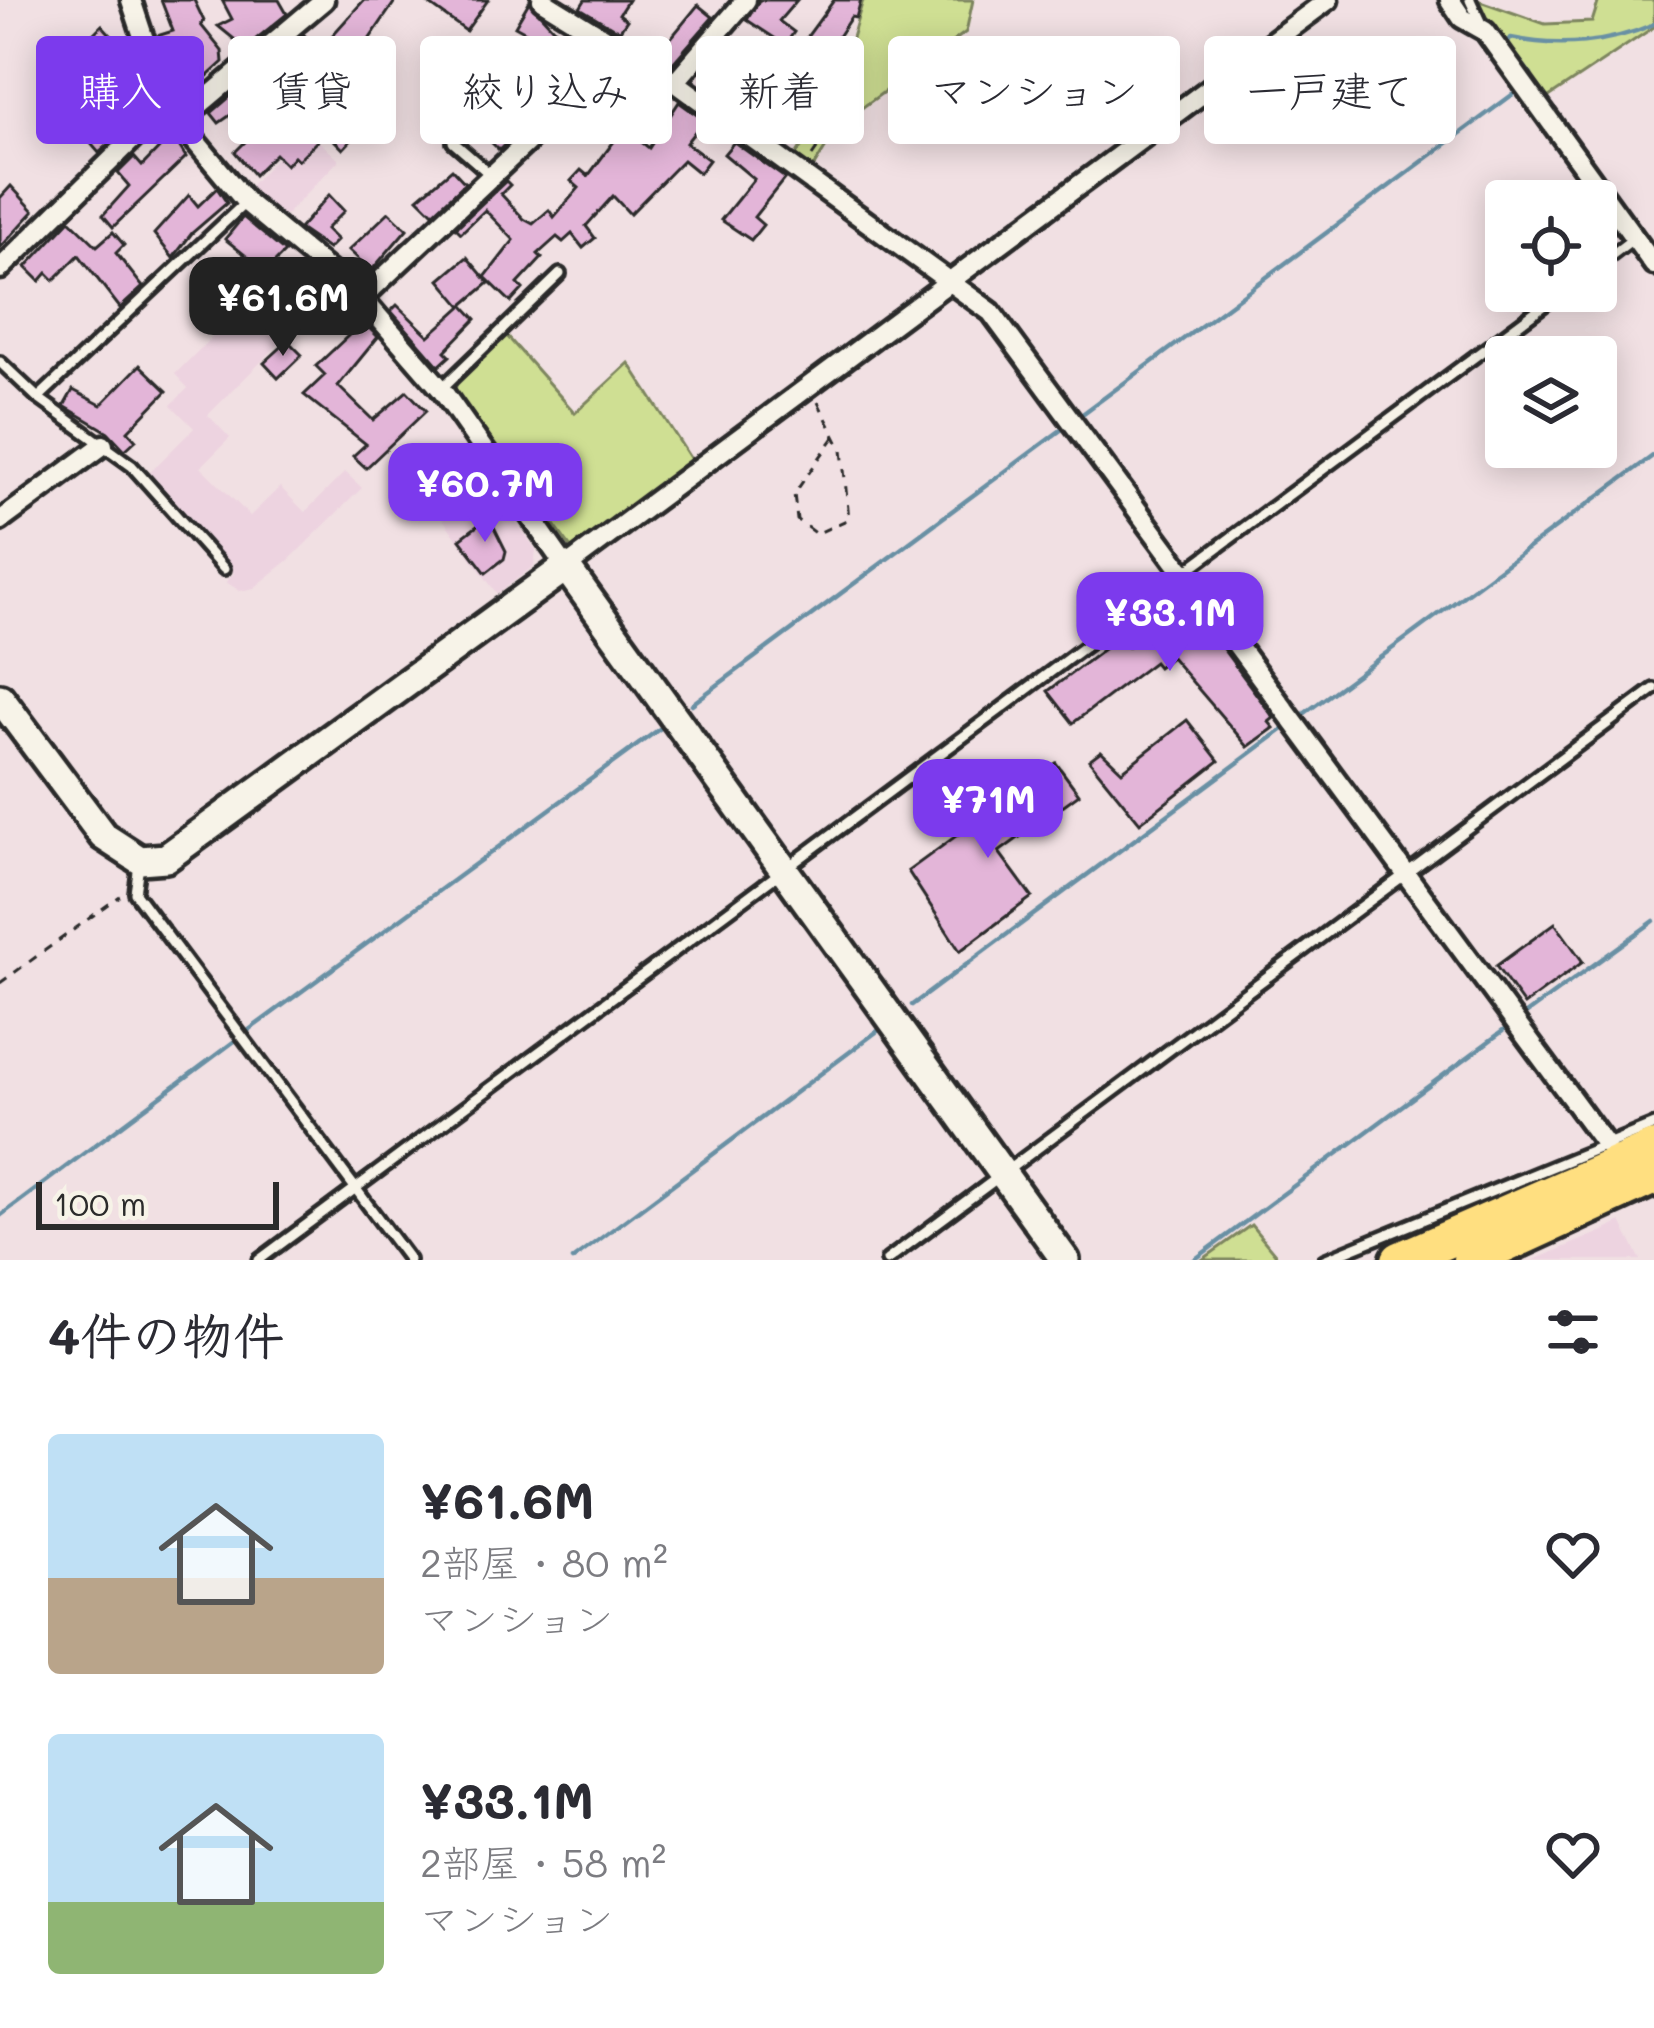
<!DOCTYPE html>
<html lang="ja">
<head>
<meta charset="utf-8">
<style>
  :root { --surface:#fff; --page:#f2f2f3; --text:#2b2b33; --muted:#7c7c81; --accent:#7c3aed }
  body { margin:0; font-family:Mali,"Klee One",sans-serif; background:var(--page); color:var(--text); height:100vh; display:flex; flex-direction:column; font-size:45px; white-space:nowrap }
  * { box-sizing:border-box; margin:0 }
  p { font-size:39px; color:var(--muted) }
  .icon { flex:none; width:66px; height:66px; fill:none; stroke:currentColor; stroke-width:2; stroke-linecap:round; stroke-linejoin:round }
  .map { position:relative; height:1260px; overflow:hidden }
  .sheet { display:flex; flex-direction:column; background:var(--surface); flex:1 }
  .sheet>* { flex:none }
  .banner { position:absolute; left:36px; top:36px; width:1584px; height:108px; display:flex; gap:24px }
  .fabs { position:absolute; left:1485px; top:180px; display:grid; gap:24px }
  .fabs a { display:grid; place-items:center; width:132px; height:132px; border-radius:12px; background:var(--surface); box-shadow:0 6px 30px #0003; font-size:60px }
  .scale { position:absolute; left:36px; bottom:30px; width:243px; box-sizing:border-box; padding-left:12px; border:6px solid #2b2b2b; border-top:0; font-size:33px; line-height:42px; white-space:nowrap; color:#2b2b2b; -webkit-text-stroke:9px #f7f3e8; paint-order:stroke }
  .price { position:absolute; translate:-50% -102px; padding:0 27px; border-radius:24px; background:var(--accent); color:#fff; font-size:39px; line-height:78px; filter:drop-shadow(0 3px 6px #0008) }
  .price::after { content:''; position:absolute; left:50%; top:72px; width:36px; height:27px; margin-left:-18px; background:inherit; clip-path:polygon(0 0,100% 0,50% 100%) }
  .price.on { background:#222; color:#fff }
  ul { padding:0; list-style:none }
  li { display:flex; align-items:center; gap:36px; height:300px; padding:0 48px }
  li span { display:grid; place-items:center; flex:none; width:336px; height:240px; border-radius:12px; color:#555 }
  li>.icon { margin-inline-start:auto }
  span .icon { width:144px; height:144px; fill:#fffc; stroke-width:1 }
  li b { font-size:51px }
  h2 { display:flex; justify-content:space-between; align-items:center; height:144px; padding:0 48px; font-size:51px }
  .pill { padding:0 42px; border-radius:12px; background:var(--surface); box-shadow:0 6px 30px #0003; font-size:42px; line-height:108px }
  .pill.on { background:var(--accent); color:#fff }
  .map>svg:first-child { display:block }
  .built { fill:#edd3e0 }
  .green { fill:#cfdf93; stroke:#7d855f; stroke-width:3 }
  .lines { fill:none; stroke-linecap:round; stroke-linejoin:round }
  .stream { stroke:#6990a4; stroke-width:4.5 }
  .building { fill:#e3b5d8; stroke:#2b2b2b; stroke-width:3 }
  .lane-casing { stroke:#2b2b2b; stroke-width:18 }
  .street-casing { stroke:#2b2b2b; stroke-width:27 }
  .secondary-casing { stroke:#2b2b2b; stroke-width:36 }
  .highway-casing { stroke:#2b2b2b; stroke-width:45 }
  .path { stroke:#2b2b2b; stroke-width:3; stroke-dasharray:9 9; stroke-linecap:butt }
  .lane { stroke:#f7f3e8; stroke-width:9 }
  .street { stroke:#f7f3e8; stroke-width:18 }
  .secondary { stroke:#f7f3e8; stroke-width:27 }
  .highway { stroke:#ffdf80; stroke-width:36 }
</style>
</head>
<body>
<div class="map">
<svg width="1654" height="1260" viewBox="0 0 1654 1260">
  <rect width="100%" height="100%" fill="#f1e0e3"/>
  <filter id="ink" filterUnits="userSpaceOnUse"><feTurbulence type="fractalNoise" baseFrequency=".00833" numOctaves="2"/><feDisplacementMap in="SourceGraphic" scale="24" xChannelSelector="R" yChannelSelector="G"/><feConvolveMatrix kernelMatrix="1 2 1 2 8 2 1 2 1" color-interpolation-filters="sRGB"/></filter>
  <g filter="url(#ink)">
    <!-- built -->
    <g class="built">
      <polygon points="305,128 339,160 282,219 248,188"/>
      <polygon points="248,301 285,338 208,415 230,438 201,467 250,516 280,487 305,512 345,472 362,488 289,560 254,588 240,591 226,582 234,573 149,473 194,428 171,405 188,388 175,374"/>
      <polygon points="487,480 536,550 534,566 497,594 440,515"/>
      <polygon points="1621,1222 1641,1260 1534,1260 1608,1229"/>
    </g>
    <!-- green -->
    <g class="green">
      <polygon points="863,0 973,0 966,32 841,123 811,171 794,158 836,93"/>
      <polygon points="1477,0 1545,24 1592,22 1599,0 1654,0 1654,27 1546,99 1490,27"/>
      <polygon points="506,335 575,413 629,363 692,461 571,548 455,390 458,378"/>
      <polygon points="1251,1225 1280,1260 1202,1260"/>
    </g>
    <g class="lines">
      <!-- stream -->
      <g class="stream">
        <path d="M1531 75 1507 44 1511 38C1559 48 1609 44 1654 24"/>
        <polyline points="1081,415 1516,92"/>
        <polyline points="692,704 1069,424"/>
        <polyline points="1301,716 1654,455"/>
        <polyline points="912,1005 1290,724"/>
        <polyline points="1523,1016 1654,921"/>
        <polyline points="249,1030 662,727"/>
        <polyline points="0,1216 236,1040"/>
        <polyline points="572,1260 879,1030"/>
        <polyline points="1194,1260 1511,1025"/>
      </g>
    </g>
    <!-- building -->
    <g class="building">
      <polygon points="161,0 194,0 204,21 201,25 222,51 223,62 189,93 168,68 157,36 173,31"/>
      <polygon points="222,0 279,0 287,14 245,48 218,26 232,19"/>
      <polygon points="364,0 396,0 343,78 338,74 321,92 359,132 343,149 326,132 298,160 294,156 286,165 275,154 254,175 235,152 266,121 248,103 219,123 211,113 247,82 266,105 285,86 267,69 279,57 304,35 320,49"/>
      <polygon points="423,0 488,0 466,31"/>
      <polygon points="585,0 628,0 619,14 627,20 620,30 613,28 580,8"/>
      <polygon points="759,0 797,0 779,21 794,32 785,45 747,20"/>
      <polygon points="834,0 861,0 856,18 851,17 820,64 801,45"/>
      <polygon points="529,2 553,28 588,50 541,107 535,103 518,120 520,130 499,150 483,134 519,96 494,78 487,89 469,76 476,66 464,58 475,42 530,81 553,47 515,26"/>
      <polygon points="698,5 713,17 672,64 657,55"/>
      <polygon points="102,25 118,43 66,90 57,79 86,54 80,47"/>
      <polygon points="764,59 783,75 763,99 744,84"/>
      <polygon points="143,93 152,107 99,153 80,131 91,122 95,127 131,95 135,99"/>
      <polygon points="679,102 704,120 686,143 709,160 699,173 683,160 630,214 613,196 586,226 595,238 583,248 572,234 563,242 557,237 538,254 542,258 518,284 523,289 511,302 485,277 514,240 485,210 461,233 456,228 506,181 510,185 501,194 524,219 533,224 549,210 554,217 579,188 571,181 581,170 588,176 624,128 649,148"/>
      <polygon points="172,135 186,157 113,227 103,215 129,186 118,173 134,157 142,166"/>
      <polygon points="734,142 785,178 754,217 763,225 751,240 721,220 754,179 724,154"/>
      <polygon points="452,169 465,183 433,213 418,198"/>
      <polygon points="11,186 34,211 0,248 0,198"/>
      <polygon points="217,188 227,203 192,233 173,258 154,234 189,195 198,206"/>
      <polygon points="329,195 344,211 326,229 337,240 328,249 299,229"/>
      <polygon points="389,212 407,229 371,271 349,250"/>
      <polygon points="243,217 285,252 237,300 222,285 250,259 225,239"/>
      <polygon points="70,220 97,246 113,232 124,245 116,253 143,287 120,308 79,255 54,280 47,273 40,281 26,267"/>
      <polygon points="467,257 489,283 463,305 476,319 445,351 450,356 439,366 391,311 397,305 429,336 462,306 440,280"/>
      <polygon points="331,290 378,337 338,386 373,420 407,391 426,411 366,468 353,456 366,444 304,395 325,375 316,366 349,335 318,304"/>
      <polygon points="288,341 302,355 278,378 264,363"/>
      <polygon points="140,365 167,391 128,431 136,440 125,450 108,432 64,406 73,390 101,405"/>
      <polygon points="489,517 506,551 504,559 486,573 460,539"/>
      <polygon points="1190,604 1274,718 1269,722 1274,728 1248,747 1171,657 1158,667 1154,662 1073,723 1048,691 1120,637 1127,647"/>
      <polygon points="1187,720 1219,761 1140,823 1089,760 1101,751 1122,771"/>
      <polygon points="1056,763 1079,794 999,852 1032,897 960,951 908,871"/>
      <polygon points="1555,923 1583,962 1524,1005 1496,966"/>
    </g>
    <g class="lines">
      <defs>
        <g id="lane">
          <polyline points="1470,0 1483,28"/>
          <polyline points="456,130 453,142 492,176"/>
          <polyline points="1596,267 1634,238"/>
          <polyline points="0,362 38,398 132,466 224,569"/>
          <polyline points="441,389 560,274"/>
          <polyline points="38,398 246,202"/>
          <polyline points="139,865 135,893 409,1260"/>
          <polyline points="259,1260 1563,291"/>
          <polyline points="887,1260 1654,689"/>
          <polyline points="1324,1260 1654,1125"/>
        </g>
        <g id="street">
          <polyline points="131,0 166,106 246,202 362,298 441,389 566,567 1328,0"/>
          <polyline points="542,0 675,82 991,312 1606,1145"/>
          <polyline points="1450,0 1462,18 1485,31 1654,265"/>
          <polyline points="675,82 746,0"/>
          <polyline points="0,269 143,129 192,111 324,0"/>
          <polyline points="362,298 540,130 613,41"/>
          <polyline points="0,521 103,445"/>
        </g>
        <polyline id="secondary" points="0,698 103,836 140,860 166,858 566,567 1065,1260"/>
        <g id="highway">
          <polyline points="1400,1260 1654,1149"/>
          <polyline points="1471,1260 1654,1176"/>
        </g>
      </defs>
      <!-- lane casing -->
      <use href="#lane" class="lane-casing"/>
      <!-- street casing -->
      <use href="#street" class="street-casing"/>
      <!-- secondary casing -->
      <use href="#secondary" class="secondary-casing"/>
      <!-- highway casing -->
      <use href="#highway" class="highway-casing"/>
      <!-- path -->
      <g class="path">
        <polyline points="812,156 846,107"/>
        <polyline points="818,402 842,450 849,519 816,534 797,520 794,494 835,436"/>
        <polyline points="0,983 120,896"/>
      </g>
      <!-- lane -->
      <use href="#lane" class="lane"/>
      <!-- street -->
      <use href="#street" class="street"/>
      <!-- secondary -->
      <use href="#secondary" class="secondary"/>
      <!-- highway -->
      <use href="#highway" class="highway"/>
    </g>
  </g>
</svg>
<div class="fabs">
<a><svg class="icon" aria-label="locate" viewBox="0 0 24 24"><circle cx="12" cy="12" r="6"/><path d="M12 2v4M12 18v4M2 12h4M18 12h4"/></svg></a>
<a><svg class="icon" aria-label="layers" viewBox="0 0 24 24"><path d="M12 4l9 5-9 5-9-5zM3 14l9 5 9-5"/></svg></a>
</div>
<div class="scale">100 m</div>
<b class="price on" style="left:283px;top:359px">¥61.6M</b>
<b class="price" style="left:485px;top:545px">¥60.7M</b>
<b class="price" style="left:1170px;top:674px">¥33.1M</b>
<b class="price" style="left:988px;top:861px">¥71M</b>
<div class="banner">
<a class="pill on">購入</a>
<a class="pill">賃貸</a>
<a class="pill">絞り込み</a>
<a class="pill">新着</a>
<a class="pill">マンション</a>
<a class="pill">一戸建て</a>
</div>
</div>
<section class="sheet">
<h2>4件の物件<svg class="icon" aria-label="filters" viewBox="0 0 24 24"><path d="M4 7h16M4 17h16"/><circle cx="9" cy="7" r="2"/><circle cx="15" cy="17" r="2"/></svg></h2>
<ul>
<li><span style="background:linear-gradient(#bfe0f5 60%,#b9a48a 0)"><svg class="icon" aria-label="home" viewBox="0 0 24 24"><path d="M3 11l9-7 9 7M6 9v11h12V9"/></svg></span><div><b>¥61.6M</b><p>2部屋 · 80 m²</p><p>マンション</p></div><svg class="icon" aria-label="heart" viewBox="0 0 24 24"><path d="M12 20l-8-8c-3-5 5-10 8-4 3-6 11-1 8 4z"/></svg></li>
<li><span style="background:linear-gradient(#bfe0f5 70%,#8fb573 0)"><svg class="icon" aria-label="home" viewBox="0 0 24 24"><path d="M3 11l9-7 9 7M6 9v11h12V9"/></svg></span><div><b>¥33.1M</b><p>2部屋 · 58 m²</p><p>マンション</p></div><svg class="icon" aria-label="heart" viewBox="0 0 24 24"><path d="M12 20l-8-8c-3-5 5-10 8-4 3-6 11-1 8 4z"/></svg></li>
</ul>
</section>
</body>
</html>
